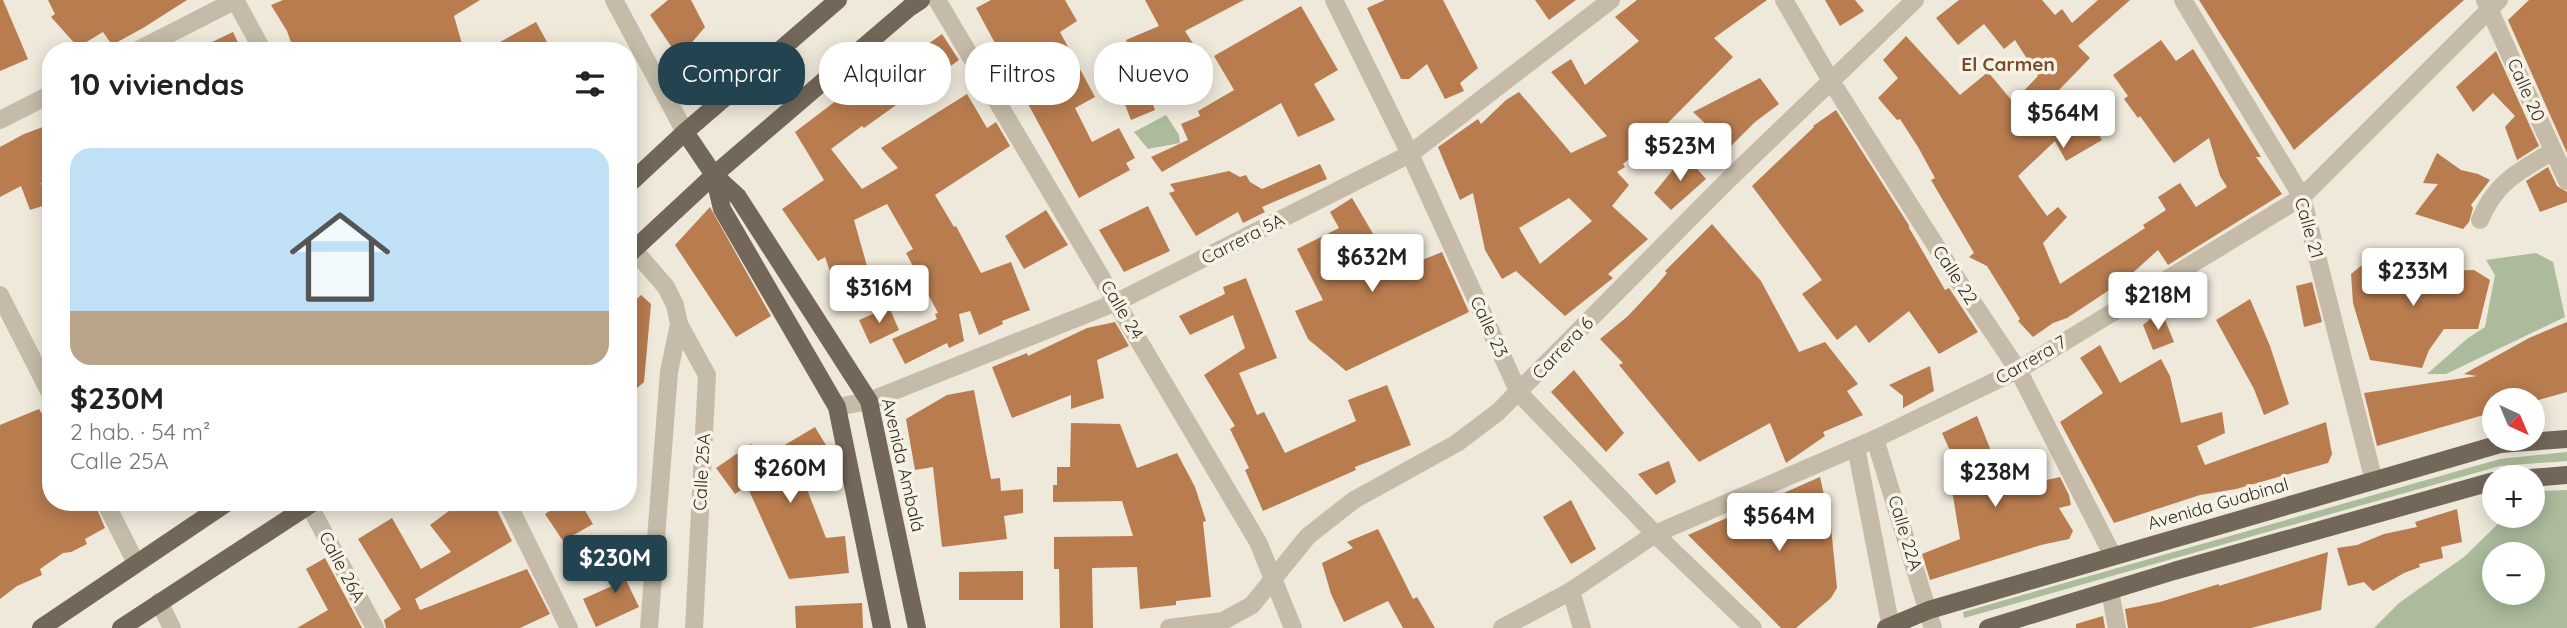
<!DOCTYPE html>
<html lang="es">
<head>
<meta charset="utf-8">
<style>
  :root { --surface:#fff; --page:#f2f2f2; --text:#222; --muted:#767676; --line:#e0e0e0; --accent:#22434f }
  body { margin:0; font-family:Quicksand,sans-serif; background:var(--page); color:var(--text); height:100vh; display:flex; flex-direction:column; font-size:26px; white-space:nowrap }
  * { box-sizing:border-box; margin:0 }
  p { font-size:23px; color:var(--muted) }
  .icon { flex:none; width:38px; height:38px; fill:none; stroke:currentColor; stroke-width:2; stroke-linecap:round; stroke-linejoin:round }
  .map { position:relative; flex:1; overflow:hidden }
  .drawer { position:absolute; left:42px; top:42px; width:595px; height:469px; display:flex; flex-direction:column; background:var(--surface); border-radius:28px; box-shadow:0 4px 18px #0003 }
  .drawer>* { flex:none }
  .banner { position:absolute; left:658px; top:42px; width:665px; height:63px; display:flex; gap:14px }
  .needle { width:46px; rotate:136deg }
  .buttons { position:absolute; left:2482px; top:388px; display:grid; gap:14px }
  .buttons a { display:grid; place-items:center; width:63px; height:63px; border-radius:50%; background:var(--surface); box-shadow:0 4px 18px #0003; font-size:35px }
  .price { position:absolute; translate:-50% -60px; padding:0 16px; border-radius:7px; background:#fff; color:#222; font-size:23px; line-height:46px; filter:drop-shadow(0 2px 4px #0008) }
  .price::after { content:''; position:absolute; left:50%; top:42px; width:21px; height:16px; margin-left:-10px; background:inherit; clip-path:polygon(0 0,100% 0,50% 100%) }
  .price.current { background:var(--accent); color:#fff }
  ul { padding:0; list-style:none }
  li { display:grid; align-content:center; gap:14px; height:371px; padding:0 28px }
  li+li { border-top:2px solid var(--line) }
  li span { display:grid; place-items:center; height:217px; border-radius:21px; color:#555 }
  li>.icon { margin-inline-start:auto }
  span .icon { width:126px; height:126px; fill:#fffc; stroke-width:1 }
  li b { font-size:30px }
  h2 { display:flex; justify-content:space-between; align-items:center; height:84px; padding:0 28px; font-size:30px }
  .pill { padding:0 24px; border-radius:28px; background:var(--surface); box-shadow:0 4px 18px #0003; font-size:24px; line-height:63px }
  .pill.current { background:var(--accent); color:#fff }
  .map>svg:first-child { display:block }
  .green { fill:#abbb9c; fill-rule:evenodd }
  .building { fill:#b87c4f; fill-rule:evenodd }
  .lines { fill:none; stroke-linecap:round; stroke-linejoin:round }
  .minor { stroke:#c5bba8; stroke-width:18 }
  .major { stroke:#73675a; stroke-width:18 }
  .labels { text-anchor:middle; stroke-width:7; stroke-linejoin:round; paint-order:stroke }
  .street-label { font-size:18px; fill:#322d27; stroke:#f7f2e6 }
  .neighbourhood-label { font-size:19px; font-weight:bold; fill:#784b2a; stroke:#f7f2e6 }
</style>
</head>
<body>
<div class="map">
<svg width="2567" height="628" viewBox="0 0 2567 628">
  <rect width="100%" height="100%" fill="#eee9da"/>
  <!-- green -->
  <g class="green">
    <polygon points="1166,115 1179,135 1180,143 1148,149 1134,132"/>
    <polygon points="2536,253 2553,262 2565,317 2446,374 2427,374 2468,338 2485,327 2495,275 2486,260"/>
    <polygon points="2567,452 2567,461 2500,466 1964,618 1963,612 2500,459"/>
    <path d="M2567 490V628H2374L2399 603 2464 557 2506 516H2532V495L2537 491ZM2494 555H2532V593H2494Z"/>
  </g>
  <!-- building -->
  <g class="building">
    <polygon points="0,0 3,0 28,59 0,71"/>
    <polygon points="48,0 187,0 143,28 112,45 103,32 78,47 51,17 55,14"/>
    <polygon points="283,0 480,0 454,16 464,51 294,51 287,31 271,5"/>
    <polygon points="668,0 691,0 705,27 679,58 650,15"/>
    <polygon points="991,0 1065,0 1077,21 1060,32 1095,97 1075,108 1092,142 1119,128 1135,158 1126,163 1130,170 1079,198 976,8"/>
    <polygon points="1145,0 1244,0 1185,31 1199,53 1170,61 1166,50 1136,63 1126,40 1159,26"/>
    <polygon points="1385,0 1443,0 1478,68 1460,83 1464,91 1445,99 1427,64 1409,79 1401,79 1367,8"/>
    <polygon points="1535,0 1576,0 1549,20"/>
    <path d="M1637 0H1767L1714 38 1733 57 1656 135 1623 164 1625 167 1617 172 1629 185 1612 206 1648 239 1608 274 1613 278 1565 316 1516 271 1502 279 1485 250 1473 193 1460 200 1438 147 1478 119 1481 124 1506 100 1519 92 1571 153 1607 136 1551 72 1571 59 1585 85 1639 41 1615 17ZM1569 198 1592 221 1540 264 1519 228Z"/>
    <polygon points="1825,0 1855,0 1864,11 1840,26"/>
    <polygon points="1959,0 2042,0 2055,15 2062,9 2072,23 2098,0 2130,0 2078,46 2090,58 2057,92 2078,123 2089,119 2102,140 2066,161 2055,141 2018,176 2047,216 2058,207 2067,217 2043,243 2060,284 2145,228 2143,225 2166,210 2158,197 2180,183 2196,207 2227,187 2220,176 2209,138 2174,163 2140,116 2138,118 2124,99 2128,96 2113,75 2161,40 2176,61 2193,49 2261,157 2256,157 2282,194 2168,265 2158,250 2126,279 2067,318 2053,323 2033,337 2018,321 2020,319 1987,266 1969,257 1974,253 1931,180 1935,178 1918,147 1900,119 1897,120 1878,98 1898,78 1883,60 1906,36 1960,95 1988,72 2013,102 2038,76 2015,40 2004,49 1984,24 1958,45 1936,18"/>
    <polygon points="2199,0 2464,0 2294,150"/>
    <polygon points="2529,0 2567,0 2567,153 2508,20"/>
    <polygon points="1301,6 1338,70 1314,84 1335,120 1298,137 1281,103 1162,172 1151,157 1188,140 1181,124 1200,116 1198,111 1234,90 1214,56"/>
    <polygon points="536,22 552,51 484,51"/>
    <polygon points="233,32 242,51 193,51"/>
    <polygon points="942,34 959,60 864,128 862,126 831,149 862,189 898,168 881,148 967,94 987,128 996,122 1010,146 935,195 954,227 956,226 981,273 1011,262 1030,310 1002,321 1003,324 979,335 970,311 959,314 964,341 949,348 947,343 905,364 892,339 937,319 935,314 938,313 906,253 913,249 887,204 854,220 867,266 833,280 825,257 818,261 782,209 824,180 795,132 841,97 846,103"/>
    <polygon points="2496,51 2539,146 2517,160 2505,127 2515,116 2493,93 2473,112 2456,87"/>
    <polygon points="1760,78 1779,104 1755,122 1730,147 1693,112"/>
    <polygon points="1148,92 1155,110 1131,120 1124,102"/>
    <polygon points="1836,110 1910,227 1908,226 1945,290 1949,288 1978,332 1939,354 1909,311 1869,343 1856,325 1837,340 1802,294 1822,280 1752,186 1814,127 1813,126"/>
    <polygon points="51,124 51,180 41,183 49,204 30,210 21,186 0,197 0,147 24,134"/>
    <polygon points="2437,153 2461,170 2478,174 2490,180 2471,205 2473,208 2469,222 2463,229 2415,214 2438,184 2423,183"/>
    <polygon points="1685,155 1706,179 1671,210 1654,193"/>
    <polygon points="1320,164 1327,179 1262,207 1265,212 1243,223 1238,212 1196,236 1169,193 1175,191 1170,184 1229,171 1240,177 1246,175 1250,182 1262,189"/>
    <polygon points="2548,167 2557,186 2567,192 2567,202 2540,212 2526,181"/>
    <polygon points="1352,198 1395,271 1442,252 1469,312 1346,371 1308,339 1295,311 1323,300 1297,249 1339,228 1330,212"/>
    <polygon points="1148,206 1170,251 1124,272 1099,230"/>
    <polygon points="710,207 771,316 736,337 675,245"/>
    <polygon points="1046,210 1068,245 1024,269 1005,236"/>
    <polygon points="1712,224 1761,281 1799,352 1825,342 1858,384 1847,391 1863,415 1823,432 1825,436 1786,463 1770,423 1699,462 1619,365 1623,363 1600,339 1628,316 1656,286 1667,273 1665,271"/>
    <polygon points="2392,258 2399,265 2422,263 2424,271 2474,270 2490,280 2478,329 2444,329 2429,350 2422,368 2370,360 2353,303 2351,274 2367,261"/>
    <polygon points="1246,278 1277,358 1239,373 1257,415 1264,412 1285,453 1356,421 1348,400 1387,385 1411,445 1355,467 1356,470 1263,511 1245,470 1249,468 1230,429 1235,426 1204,375 1245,348 1233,315 1190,335 1179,316 1225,294 1223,287"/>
    <polygon points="2312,282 2322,322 2304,327 2296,286"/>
    <polygon points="641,295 651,304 644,382 628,396 628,307"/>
    <polygon points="2250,299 2270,346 2289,404 2264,415 2254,389 2216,320"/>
    <polygon points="889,307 899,330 870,344 859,320"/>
    <polygon points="2161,310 2174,342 2153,350 2143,325"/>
    <polygon points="1115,322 1129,346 1097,360 1104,398 1071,409 1071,395 1012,418 992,367 1027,353 1028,356 1087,328"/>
    <polygon points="2567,322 2567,392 2535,401 2494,401 2494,412 2377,446 2364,393 2477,376 2464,374 2529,338"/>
    <polygon points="2100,345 2120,383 2161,359 2170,376 2181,423 2222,412 2225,433 2197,446 2205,465 2326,422 2332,454 2328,463 2236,489 2200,495 2114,523 2060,422 2103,393 2080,358"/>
    <polygon points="1930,366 1934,391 1903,408 1903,396 1889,385"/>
    <polygon points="1574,370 1624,433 1606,452 1551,392"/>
    <polygon points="974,390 991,479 1000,478 1001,491 1023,489 1023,513 1004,516 1007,539 942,547 933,467 915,470 906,419 947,395"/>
    <polygon points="39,409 51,428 51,502 94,502 105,528 85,539 87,544 71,552 63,553 40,569 42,575 17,586 0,599 0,425"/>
    <polygon points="1977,416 2002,478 2006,477 2010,488 2060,477 2069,495 2071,505 2059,508 2073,531 2069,539 2041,545 1930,580 1922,554 1960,539 1952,490 1966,486 1942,433"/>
    <polygon points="1071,423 1120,424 1137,468 1177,453 1195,487 1206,521 1203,522 1211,597 1176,601 1176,605 1140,609 1137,567 1092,568 1093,628 1060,628 1059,569 1054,569 1054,537 1133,536 1122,501 1053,502 1053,485 1057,485 1057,467 1070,467"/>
    <polygon points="815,427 832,455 801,474 826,538 845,536 849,573 789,579 747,486 735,494 716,468 751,444 761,459"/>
    <polygon points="1669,461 1676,482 1656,495 1638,474"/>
    <polygon points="1820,477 1831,527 1837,588 1831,598 1796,628 1781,628 1688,535"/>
    <polygon points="1571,500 1596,549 1571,564 1543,517"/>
    <polygon points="461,502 493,502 512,541 415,599 420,610 527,569 550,614 520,628 386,628 384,620 401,609 358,539 392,518 421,569 451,552 430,525"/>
    <polygon points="563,502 580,502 593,524 563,541 545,514"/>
    <polygon points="2457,509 2462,542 2441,547 2443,558 2419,564 2420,567 2404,573 2373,591 2364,582 2348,586 2337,548 2357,545 2384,534 2417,527 2415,522"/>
    <polygon points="1378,529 1413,599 1417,597 1435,628 1403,628 1388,601 1344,622 1331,594 1322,563 1353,548 1347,542"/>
    <polygon points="2328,552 2321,610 2251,628 2128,628 2125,609 2160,602 2219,584 2219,586"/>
    <polygon points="643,555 642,573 626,580 639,607 596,627 583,599 621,582 617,565"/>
    <polygon points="325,558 362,628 297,628 328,610 306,569"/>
    <polygon points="1023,571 1023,600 959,600 959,572"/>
    <polygon points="862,603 863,628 796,628 795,606"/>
    <polygon points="2103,616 2105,628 2076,628 2076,624"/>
  </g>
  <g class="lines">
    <!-- minor -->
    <g class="minor">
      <polyline points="235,0 263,51"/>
      <polyline points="614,0 685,132"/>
      <polyline points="937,0 1258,542 1293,628"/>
      <polyline points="1334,0 1410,154 1519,393 1655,534 1753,628"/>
      <polyline points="1784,0 1831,81 1957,279 2018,370 2113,556"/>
      <polyline points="2183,0 2302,197 2374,481"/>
      <polyline points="2485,0 2567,181"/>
      <polyline points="136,51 236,0"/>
      <polyline points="0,120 51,94"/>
      <path d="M2480 220C2496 181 2520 171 2553 151"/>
      <polyline points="634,250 666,287 675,305 679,324 707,375 694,628"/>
      <polyline points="0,295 51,395"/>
      <polyline points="837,407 869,401 1117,302 1410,154 1611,0"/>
      <polyline points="1875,439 1933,628"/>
      <polyline points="1856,447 1891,628"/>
      <polyline points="105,502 136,563"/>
      <polyline points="507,502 569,628"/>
      <polyline points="309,505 375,628"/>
      <polyline points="1571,591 1582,628"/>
      <polyline points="2110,591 2117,628"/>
      <polyline points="159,602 172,628"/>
      <polyline points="649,628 669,372 679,324"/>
      <polyline points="1169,628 1223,621 1252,605 1308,536 1354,500 1457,443 1498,412 1723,185 1915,0"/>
      <polyline points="1502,628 1571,591 1655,534 1875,439 2018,370 2302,197 2499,0"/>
    </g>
    <!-- major -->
    <g class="major">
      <polyline points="685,132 714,175 738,197 869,401 917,628"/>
      <polyline points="714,175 722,209 837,407 882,628"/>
      <polyline points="628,185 685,132 838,0"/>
      <polyline points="628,255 714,175 909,8 921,0"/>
      <polyline points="2530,478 2567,475"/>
      <polyline points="41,628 228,502"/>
      <polyline points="121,628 314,502"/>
      <polyline points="1886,628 1929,610 2500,444 2567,439"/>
      <polyline points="1988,628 2174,571 2494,481"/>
    </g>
  </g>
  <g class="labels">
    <!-- street labels -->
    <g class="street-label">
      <text transform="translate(2526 90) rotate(66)" y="6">Calle 20</text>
      <text transform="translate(2309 228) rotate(74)" y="6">Calle 21</text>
      <text transform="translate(1243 239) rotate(-27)" y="6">Carrera 5A</text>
      <text transform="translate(1955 275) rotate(57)" y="6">Calle 22</text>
      <text transform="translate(1122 310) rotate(59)" y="6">Calle 24</text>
      <text transform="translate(1489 327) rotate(65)" y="6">Calle 23</text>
      <text transform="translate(1563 348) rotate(-46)" y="6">Carrera 6</text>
      <text transform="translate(2031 360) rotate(-30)" y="6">Carrera 7</text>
      <text transform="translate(903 465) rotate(77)" y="6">Avenida Ambalá</text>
      <text transform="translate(702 472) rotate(-87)" y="6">Calle 25A</text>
      <text transform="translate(2218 504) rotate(-16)" y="6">Avenida Guabinal</text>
      <text transform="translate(1905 533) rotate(73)" y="6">Calle 22A</text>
      <text transform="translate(342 567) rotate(62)" y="6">Calle 26A</text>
    </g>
    <!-- neighbourhood labels -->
    <g class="neighbourhood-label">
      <text x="2008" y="71">El Carmen</text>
    </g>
  </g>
</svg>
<div class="buttons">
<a><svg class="needle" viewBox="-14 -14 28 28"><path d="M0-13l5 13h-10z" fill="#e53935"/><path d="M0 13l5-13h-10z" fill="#767676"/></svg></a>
<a>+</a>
<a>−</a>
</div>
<b class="price" style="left:2063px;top:150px">$564M</b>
<b class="price" style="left:1680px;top:183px">$523M</b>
<b class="price" style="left:1372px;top:294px">$632M</b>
<b class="price" style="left:2413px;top:308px">$233M</b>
<b class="price" style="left:879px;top:325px">$316M</b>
<b class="price" style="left:2158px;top:332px">$218M</b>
<b class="price" style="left:790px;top:505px">$260M</b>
<b class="price" style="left:1995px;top:509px">$238M</b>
<b class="price" style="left:1779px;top:553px">$564M</b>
<b class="price current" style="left:615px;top:595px">$230M</b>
<div class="banner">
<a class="pill current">Comprar</a>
<a class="pill">Alquilar</a>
<a class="pill">Filtros</a>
<a class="pill">Nuevo</a>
</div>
<section class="drawer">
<h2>10 viviendas<svg class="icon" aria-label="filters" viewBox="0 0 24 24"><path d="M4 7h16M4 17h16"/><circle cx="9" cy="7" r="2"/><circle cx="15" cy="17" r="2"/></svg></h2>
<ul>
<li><span style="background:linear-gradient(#bfe0f5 75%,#b9a48a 0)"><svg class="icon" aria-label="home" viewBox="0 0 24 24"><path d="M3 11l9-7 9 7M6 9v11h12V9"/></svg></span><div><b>$230M</b><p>2 hab. · 54 m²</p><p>Calle 25A</p></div></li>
</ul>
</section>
</div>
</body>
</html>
